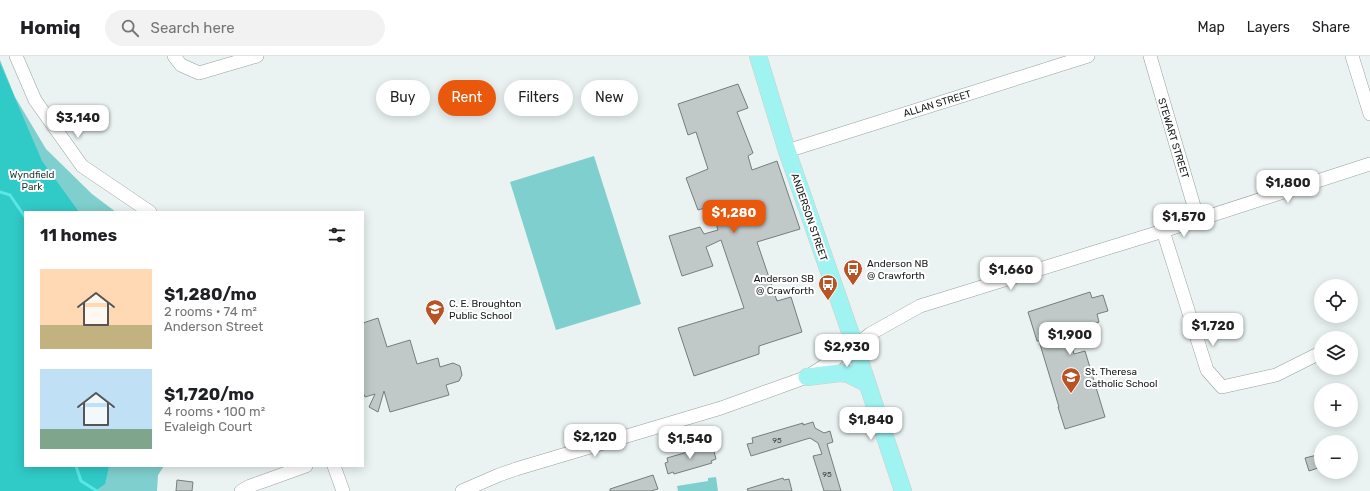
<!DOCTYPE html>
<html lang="en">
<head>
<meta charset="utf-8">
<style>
  :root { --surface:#fff; --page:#f2f2f2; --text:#202124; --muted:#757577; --line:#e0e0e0; --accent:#ea580c }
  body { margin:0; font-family:Rubik,sans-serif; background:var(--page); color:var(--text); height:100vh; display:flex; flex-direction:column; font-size:15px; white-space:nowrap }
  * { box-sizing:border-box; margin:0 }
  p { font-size:13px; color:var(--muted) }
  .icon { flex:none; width:22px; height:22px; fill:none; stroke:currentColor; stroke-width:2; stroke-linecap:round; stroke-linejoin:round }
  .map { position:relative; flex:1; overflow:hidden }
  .drawer { position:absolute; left:24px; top:155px; width:340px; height:256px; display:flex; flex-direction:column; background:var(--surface); border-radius:0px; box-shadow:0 2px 10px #0003 }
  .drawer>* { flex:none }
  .banner { position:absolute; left:376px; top:24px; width:380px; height:36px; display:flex; gap:8px }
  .controls { position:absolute; left:1314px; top:223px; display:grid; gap:8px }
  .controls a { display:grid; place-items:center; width:44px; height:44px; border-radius:50%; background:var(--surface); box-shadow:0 2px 10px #0003; font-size:20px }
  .price { position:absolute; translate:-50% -34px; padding:0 9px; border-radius:8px; background:#fff; color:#222; font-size:13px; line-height:26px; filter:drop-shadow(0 1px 2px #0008) }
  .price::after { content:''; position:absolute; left:50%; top:24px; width:12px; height:9px; margin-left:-6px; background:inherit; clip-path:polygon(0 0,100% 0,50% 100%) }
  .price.current { background:var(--accent); color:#fff }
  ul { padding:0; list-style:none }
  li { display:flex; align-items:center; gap:12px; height:100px; padding:0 16px }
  li span { display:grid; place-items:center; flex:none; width:112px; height:80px; border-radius:0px; color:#555 }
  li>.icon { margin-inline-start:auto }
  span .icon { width:48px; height:48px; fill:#fffc; stroke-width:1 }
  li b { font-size:17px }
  h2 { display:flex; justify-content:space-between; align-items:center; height:48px; padding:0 16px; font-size:17px }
  .chip { padding:0 14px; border-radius:18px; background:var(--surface); box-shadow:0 2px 10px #0003; font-size:14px; line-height:36px }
  .chip.current { background:var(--accent); color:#fff }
  header { display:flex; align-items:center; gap:24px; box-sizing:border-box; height:56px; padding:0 20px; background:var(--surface); border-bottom:1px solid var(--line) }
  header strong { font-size:19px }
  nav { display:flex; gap:22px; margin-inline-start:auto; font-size:14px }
  .search { width:280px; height:36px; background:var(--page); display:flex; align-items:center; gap:10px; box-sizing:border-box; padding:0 14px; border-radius:22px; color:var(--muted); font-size:15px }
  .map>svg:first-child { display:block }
  .green { fill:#7ecfcd }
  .forest { fill:#30cac7 }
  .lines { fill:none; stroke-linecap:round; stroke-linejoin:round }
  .stream { stroke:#58e7e4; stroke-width:3 }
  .building { fill:#c0c8c8; stroke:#757e7d }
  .minor-casing { stroke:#97a09f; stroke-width:14 }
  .major-casing { stroke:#cccdcd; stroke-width:18 }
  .minor { stroke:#fff; stroke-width:13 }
  .major { stroke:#9ff4f2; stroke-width:17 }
  .labels { text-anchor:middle; stroke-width:4; stroke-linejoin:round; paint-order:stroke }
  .number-label { font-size:8px; fill:#424646 }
  .street-label { font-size:10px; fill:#181b1b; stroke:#fff }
  .park-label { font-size:10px; fill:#1e3635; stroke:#fff }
  .poi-label { font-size:10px; fill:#181b1b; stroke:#fff; text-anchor:start }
</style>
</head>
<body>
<header>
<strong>Homiq</strong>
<div class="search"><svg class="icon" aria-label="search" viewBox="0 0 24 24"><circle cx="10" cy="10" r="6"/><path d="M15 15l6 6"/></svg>Search here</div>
<nav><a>Map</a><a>Layers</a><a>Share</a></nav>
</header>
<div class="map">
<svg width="1370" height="435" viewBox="0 0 1370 435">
  <rect width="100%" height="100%" fill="#eaf3f2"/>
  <!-- green -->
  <g class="green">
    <polygon points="0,4 15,41 46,93 92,138 116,156 25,156 25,410 164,410 158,419 157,435 0,435"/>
    <polygon points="594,100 641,248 556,274 510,126"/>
    <polygon points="716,421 718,435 678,435 677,430 708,425 708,422"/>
  </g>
  <!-- forest -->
  <polygon class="forest" points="0,7 42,105 79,156 25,156 25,410 109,410 105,428 95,435 0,435"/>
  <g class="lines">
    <!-- stream -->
    <g class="stream">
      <polyline points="0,136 10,139 25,161"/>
      <polyline points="76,410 81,425 97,435"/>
    </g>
  </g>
  <!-- building -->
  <g class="building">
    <polygon points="738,28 748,52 737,56 753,97 748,100 752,114 777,105 800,173 757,186 777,245 791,241 802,276 759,290 759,298 694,320 678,272 744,252 721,184 706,191 713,210 682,220 669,180 700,171 704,178 718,174 711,150 698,154 686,122 708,113 696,76 688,79 678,48"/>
    <polygon points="1090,236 1092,242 1103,239 1108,255 1097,258 1099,266 1068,276 1074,298 1085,295 1105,361 1065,373 1058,351 1059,351 1039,285 1037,285 1028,256"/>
    <polygon points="378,262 387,291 410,284 417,308 438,302 440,311 453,307 460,310 462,319 459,325 446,329 449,339 390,356 384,335 378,356 369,351 375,338 365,341 363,336 363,267"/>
    <polygon points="813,366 815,372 824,377 830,375 833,386 827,388 841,435 824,435 813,400 822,398 818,387 810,382 751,400 747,388 753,387 752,382 803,367 803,369"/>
    <polygon points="708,390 709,393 713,392 716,403 711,405 712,407 674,418 673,416 668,418 665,407 668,406 667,402"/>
    <polygon points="1321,398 1321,411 1309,415 1305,402"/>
    <polygon points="653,419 658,433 651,435 610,435 610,433"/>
    <polygon points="783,422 784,424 789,423 792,435 748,435 747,433"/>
    <polygon points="177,424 193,426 192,435 176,435"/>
  </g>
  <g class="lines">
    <defs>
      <g id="minor">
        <polyline points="16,0 35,44 82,110 150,156"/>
        <polyline points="174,0 181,9 199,17 257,0"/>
        <polyline points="1150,0 1198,164"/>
        <polyline points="1352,0 1370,58"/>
        <polyline points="787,95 1088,0"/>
        <polyline points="1163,175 1207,314 1222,331 1276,319 1320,297"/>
        <polyline points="334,410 343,435"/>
        <polyline points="241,435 250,430 306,410"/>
        <polyline points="462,435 499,419 516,413 721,352 807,321 855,290 870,278 920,250 1163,175 1370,108"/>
      </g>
      <g id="major">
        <polyline points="758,0 787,95 855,290 903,435"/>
        <polyline points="807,321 840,317 848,318 866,327"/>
      </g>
    </defs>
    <!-- minor casing -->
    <use href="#minor" class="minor-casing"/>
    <!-- major casing -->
    <use href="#major" class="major-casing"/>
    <!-- minor -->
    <use href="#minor" class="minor"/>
    <!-- major -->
    <use href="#major" class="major"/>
  </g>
  <!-- icons -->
  <defs>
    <symbol id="bus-pin" viewBox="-11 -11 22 30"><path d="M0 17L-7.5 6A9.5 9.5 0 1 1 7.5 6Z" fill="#b95324" stroke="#fff"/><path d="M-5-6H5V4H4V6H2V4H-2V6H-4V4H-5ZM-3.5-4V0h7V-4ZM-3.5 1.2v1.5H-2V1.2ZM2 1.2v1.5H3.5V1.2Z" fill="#fff"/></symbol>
    <symbol id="school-pin" viewBox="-11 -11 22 30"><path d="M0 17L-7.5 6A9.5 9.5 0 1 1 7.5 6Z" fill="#b95324" stroke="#fff"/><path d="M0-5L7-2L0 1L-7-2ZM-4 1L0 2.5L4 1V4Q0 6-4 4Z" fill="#fff"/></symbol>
  </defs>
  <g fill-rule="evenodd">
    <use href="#bus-pin" x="842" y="202" width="22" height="30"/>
    <use href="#bus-pin" x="817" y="217" width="22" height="30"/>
    <use href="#school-pin" x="424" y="242" width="22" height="30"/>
    <use href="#school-pin" x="1060" y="310" width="22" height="30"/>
  </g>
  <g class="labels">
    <!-- number labels -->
    <g class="number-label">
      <text x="777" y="387">95</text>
      <text x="827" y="421">95</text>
    </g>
    <!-- street labels -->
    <g class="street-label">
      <text transform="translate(937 47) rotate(-17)" y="4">ALLAN STREET</text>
      <text transform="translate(1174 82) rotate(73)" y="4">STEWART STREET</text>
      <text transform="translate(810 161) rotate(71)" y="4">ANDERSON STREET</text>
    </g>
    <!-- park labels -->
    <g class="park-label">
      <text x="32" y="122">Wyndfield<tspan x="32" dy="12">Park</tspan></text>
    </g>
    <!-- poi labels -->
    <g class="poi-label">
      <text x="867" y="211">Anderson NB<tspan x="867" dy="12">@ Crawforth</tspan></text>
      <text x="814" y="226" text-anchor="end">Anderson SB<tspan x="814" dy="12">@ Crawforth</tspan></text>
      <text x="449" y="251">C. E. Broughton<tspan x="449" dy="12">Public School</tspan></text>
      <text x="1085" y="319">St. Theresa<tspan x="1085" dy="12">Catholic School</tspan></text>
    </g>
  </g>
</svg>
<div class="controls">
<a><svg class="icon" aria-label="locate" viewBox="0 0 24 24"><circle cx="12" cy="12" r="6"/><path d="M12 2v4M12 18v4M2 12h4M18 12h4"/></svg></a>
<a><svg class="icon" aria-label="layers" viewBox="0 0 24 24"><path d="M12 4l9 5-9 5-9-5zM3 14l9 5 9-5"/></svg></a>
<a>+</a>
<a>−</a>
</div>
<b class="price" style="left:78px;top:83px">$3,140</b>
<b class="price" style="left:1288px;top:148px">$1,800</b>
<b class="price current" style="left:734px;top:178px">$1,280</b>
<b class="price" style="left:1184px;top:182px">$1,570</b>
<b class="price" style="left:1011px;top:235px">$1,660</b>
<b class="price" style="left:1213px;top:291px">$1,720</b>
<b class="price" style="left:1070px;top:300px">$1,900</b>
<b class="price" style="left:847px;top:312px">$2,930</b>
<b class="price" style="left:871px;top:385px">$1,840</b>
<b class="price" style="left:595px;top:402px">$2,120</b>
<b class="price" style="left:690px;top:404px">$1,540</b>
<div class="banner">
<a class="chip">Buy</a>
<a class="chip current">Rent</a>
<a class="chip">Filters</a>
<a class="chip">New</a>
</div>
<section class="drawer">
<h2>11 homes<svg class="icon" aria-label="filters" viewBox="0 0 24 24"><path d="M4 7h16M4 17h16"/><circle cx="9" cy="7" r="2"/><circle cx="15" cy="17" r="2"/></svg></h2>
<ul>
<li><span style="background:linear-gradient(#ffd9b3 70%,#c2b280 0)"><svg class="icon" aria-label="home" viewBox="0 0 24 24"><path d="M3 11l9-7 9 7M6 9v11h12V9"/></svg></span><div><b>$1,280/mo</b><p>2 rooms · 74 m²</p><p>Anderson Street</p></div></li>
<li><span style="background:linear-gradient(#bfe0f5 75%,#7fa58c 0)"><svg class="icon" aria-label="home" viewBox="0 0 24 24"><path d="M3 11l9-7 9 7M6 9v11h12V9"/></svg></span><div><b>$1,720/mo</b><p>4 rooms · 100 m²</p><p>Evaleigh Court</p></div></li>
</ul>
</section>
</div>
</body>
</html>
